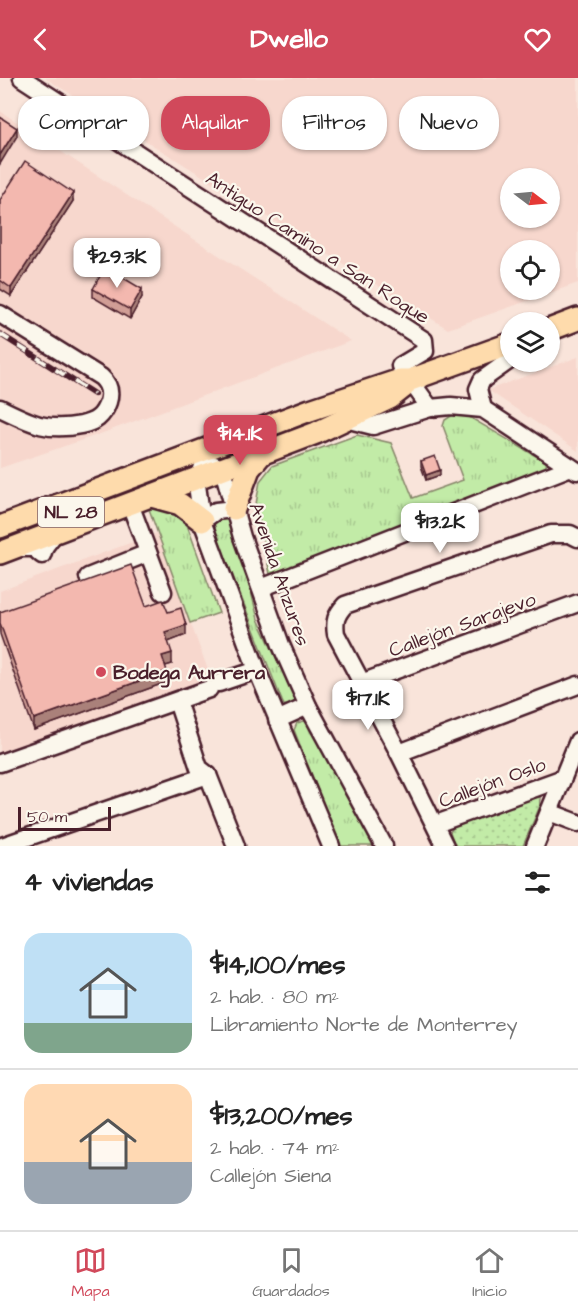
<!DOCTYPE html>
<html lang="es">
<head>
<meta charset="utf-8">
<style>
  :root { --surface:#fff; --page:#f6f6f6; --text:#222; --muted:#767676; --line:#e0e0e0; --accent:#d1495b }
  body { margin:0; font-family:"Architects Daughter",sans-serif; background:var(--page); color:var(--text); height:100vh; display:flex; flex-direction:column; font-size:22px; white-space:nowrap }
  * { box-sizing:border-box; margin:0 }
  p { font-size:20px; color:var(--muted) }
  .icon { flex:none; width:33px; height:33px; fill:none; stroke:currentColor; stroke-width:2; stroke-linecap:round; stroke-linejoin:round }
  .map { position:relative; height:768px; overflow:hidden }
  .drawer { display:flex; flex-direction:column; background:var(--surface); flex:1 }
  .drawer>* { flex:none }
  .top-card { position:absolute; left:18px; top:18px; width:543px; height:54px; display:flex; gap:12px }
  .needle { width:39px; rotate:106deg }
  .fabs { position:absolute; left:500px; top:90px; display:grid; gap:12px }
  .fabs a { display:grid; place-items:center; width:60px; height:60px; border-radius:50%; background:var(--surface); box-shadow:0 2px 4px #0004; font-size:30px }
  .scale { position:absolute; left:18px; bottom:15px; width:93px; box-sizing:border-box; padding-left:6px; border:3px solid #4a1f2b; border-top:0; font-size:16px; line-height:21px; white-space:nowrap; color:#4a1f2b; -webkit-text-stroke:4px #fbf7ec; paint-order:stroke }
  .price { position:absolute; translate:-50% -51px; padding:0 14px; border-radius:12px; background:#fff; color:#222; font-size:20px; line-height:39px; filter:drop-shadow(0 2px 3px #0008) }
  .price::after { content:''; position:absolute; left:50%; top:36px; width:18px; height:14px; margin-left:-9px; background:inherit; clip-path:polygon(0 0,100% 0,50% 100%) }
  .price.on { background:var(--accent); color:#fff }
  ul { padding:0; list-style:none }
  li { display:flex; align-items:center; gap:18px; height:150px; padding:0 24px }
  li+li { border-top:2px solid var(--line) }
  li span { display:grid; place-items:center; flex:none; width:168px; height:120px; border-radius:18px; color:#555 }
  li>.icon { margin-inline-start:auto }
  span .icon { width:72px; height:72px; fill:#fffc; stroke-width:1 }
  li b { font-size:26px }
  h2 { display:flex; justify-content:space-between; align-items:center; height:72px; padding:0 24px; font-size:26px }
  .tag { padding:0 21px; border-radius:24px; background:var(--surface); box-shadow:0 2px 4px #0004; font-size:21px; line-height:54px }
  .tag.on { background:var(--accent); color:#fff }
  header { display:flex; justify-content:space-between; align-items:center; height:78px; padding:0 24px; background:var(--accent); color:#fff; font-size:27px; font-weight:800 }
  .tabs { display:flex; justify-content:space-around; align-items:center; height:84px; border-top:2px solid var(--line); background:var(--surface); font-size:16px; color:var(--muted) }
  .tabs a { display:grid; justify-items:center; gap:3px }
  .tabs .on { color:var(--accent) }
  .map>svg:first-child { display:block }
  .built { fill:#f7d7cd; fill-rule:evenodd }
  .grass { fill:url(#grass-tufts); stroke:#868569; stroke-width:1.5 }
  .park { fill:url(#park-dots); stroke:#868569; stroke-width:1.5 }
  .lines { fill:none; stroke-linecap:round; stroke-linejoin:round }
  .minor-casing { stroke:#4a1f2b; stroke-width:21 }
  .major-casing { stroke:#4a1f2b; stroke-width:26 }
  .minor { stroke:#fbf7ec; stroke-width:16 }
  .major { stroke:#fedbac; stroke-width:21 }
  .rail-casing { stroke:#4a1f2b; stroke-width:6 }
  .rail { stroke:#fbf7ec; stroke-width:4; stroke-dasharray:11; stroke-linecap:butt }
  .wall { fill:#d19e96; stroke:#4a1f2b; stroke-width:1.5 }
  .shaded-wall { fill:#aa817a; stroke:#4a1f2b; stroke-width:1.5 }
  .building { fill:#f3b8af; stroke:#4a1f2b; stroke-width:1.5 }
  .poi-dot { fill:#d1495b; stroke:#fbf7ec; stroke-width:2 }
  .labels { text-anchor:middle; stroke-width:4.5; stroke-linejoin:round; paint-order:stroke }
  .shield { fill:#fbf7ec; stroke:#7f6065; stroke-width:1.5 }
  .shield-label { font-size:18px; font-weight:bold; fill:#4a1f2b }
  .street-label { font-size:20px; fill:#4a1f2b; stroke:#fbf7ec }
  .poi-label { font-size:20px; font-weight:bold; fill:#4a1f2b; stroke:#fbf7ec; text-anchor:start }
</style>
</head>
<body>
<header><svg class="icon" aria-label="back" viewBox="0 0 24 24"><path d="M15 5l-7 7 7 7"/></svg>Dwello<svg class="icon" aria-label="heart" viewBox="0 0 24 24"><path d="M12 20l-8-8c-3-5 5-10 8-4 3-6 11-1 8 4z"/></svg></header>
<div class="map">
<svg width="578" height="768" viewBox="0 0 578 768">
  <defs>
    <pattern id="grass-tufts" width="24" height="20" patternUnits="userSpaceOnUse" patternTransform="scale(1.5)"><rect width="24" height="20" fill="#c2eba7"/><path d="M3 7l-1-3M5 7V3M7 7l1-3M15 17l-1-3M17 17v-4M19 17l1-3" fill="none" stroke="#a8c990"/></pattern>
    <pattern id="park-dots" width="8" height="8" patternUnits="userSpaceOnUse" patternTransform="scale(1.5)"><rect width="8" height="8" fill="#c2eba7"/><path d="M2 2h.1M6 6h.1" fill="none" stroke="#a8c990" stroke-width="1.8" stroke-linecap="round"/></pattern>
  </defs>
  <rect width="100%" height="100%" fill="#f9e4da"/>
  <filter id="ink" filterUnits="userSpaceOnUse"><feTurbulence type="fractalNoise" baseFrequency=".0167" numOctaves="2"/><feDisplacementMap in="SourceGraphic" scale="12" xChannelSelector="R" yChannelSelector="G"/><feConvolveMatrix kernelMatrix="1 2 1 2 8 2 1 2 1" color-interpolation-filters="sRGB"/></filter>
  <g filter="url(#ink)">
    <!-- built -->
    <g class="built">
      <path d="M45 0H578V205L448 251ZM549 100V140H510V100ZM549 172V212H510V172Z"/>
      <polygon points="0,33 143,128 351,263 100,356 0,390"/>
      <polygon points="578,279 578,373 488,312"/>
      <polygon points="157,455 211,600 0,676 0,513"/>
    </g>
    <!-- grass -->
    <g class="grass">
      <polygon points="459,333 546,384 547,394 270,496 256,426 260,403 272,388 357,357 391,365 413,420 463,402 443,348 445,342"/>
      <polygon points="151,429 175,433 186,444 219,535 190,545 149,431"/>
      <polygon points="224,436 233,444 258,541 293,616 295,623 291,628 284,627 282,623 216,455 214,443"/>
      <polygon points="304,643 309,645 375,768 340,768 294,652 297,645"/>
    </g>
    <!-- park -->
    <polygon class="park" points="534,718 541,720 540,728 523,768 455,768 450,754 454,748"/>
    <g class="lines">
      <defs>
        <g id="minor">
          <polyline points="22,0 424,262 425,273 400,288 430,330"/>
          <path d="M0 236 101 299C109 306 111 314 108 324 103 339 95 344 81 347 46 354 31 345 0 330"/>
          <polyline points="483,331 478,311 482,302 510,282"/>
          <polyline points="345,341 373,348 430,330 451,328 483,331 577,393"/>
          <polyline points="130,426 163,514"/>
          <polyline points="202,443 216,433 234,431"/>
          <polyline points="16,470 34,470 42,477 45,468 55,455"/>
          <polyline points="88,499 148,475"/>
          <polyline points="261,510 571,389"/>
          <polyline points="219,605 257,592"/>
          <polyline points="361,605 578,525"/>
          <polyline points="177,623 199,690 208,697 236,768"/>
          <polyline points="277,642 308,628"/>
          <polyline points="399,675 578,607"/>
          <polyline points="0,685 209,611"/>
          <polyline points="549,734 578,745"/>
          <polyline points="436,746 563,700"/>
          <polyline points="2,768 208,697"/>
          <polyline points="331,768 257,592 202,443 197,407 204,385 215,387 224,395 242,459 281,567 308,628 384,768"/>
          <path d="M445 768 399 675 336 556C334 543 336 537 345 527L551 456H570L578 460"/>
          <polyline points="535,768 578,663"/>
        </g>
        <g id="major">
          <polyline points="549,252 578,241"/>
          <polyline points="151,418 180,426 202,443"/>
          <polyline points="234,431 249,391 263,374"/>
          <polyline points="0,449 310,332 400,302 410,302 510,266"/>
          <polyline points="0,475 316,355 390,320 404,309"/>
        </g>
      </defs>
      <!-- minor casing -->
      <use href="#minor" class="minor-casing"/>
      <!-- major casing -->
      <use href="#major" class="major-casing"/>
      <!-- minor -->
      <use href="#minor" class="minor"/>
      <!-- major -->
      <use href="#major" class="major"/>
      <defs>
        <polyline id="rail" points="0,256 94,316"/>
      </defs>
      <!-- rail casing -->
      <use href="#rail" class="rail-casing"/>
      <!-- rail -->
      <use href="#rail" class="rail"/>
    </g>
    <!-- wall -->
    <g class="wall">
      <polygon points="0,122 73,123 11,218 0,211"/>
      <polygon points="93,211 142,219 130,241 93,219"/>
      <polygon points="421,383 440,397 426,402 421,388"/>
      <polygon points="146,528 168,534 186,557 168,564 172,586 165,588 167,604 34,652 0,556 0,534"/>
    </g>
    <!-- shaded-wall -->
    <g class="shaded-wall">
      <polygon points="17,50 17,58 0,86 0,77"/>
      <polygon points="73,115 73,123 11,218 11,210"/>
      <polygon points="142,211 142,219 130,241 130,232"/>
      <polygon points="440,392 440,397 426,402 426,397"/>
      <polygon points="186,547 186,557 165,565 165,554"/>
      <polygon points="172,575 172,586 162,589 162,578"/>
      <polygon points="167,593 167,604 34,652 34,641"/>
    </g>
    <!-- building -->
    <g class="building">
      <polygon points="0,39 17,50 0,77"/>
      <polygon points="25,83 73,115 11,210 0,202 0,122"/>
      <polygon points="105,189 142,211 130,232 93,211"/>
      <polygon points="435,378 440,392 426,397 421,383"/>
      <polygon points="131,487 146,528 163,522 168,534 181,530 186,547 165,554 172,575 162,578 167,593 34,641 0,545 0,534"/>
    </g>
  </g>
  <!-- markers -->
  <circle class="poi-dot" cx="101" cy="594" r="6"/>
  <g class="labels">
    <!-- shield labels -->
    <rect class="shield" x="38" y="419" width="66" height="30" rx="4.5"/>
    <g class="shield-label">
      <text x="71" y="440">NL 28</text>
    </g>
    <!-- street labels -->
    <g class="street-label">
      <text transform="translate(318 169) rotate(33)" y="7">Antiguo Camino a San Roque</text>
      <text transform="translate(280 496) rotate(71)" y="7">Avenida Anzures</text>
      <text transform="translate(462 546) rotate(-20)" y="7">Callejón Sarajevo</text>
      <text transform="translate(492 704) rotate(-20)" y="7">Callejón Oslo</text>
    </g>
    <!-- poi labels -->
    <g class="poi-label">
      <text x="113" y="601">Bodega Aurrera</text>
    </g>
  </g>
</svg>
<div class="fabs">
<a><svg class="needle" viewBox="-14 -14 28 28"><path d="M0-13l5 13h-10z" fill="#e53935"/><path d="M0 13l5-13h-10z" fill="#767676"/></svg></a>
<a><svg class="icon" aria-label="locate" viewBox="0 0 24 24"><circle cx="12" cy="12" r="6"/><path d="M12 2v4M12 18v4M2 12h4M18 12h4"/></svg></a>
<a><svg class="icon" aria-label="layers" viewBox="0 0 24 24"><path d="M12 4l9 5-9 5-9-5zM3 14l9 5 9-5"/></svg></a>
</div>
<div class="scale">50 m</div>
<b class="price" style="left:117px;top:211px">$29.3K</b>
<b class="price on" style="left:240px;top:388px">$14.1K</b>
<b class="price" style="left:440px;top:476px">$13.2K</b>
<b class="price" style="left:368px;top:653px">$17.1K</b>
<div class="top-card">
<a class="tag">Comprar</a>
<a class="tag on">Alquilar</a>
<a class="tag">Filtros</a>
<a class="tag">Nuevo</a>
</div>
</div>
<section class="drawer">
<h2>4 viviendas<svg class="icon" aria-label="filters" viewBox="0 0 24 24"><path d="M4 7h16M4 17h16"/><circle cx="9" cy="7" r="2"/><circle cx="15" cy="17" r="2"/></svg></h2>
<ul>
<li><span style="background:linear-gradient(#bfe0f5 75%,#7fa58c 0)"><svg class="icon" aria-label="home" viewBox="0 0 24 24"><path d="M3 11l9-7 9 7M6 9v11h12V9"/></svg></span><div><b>$14,100/mes</b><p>2 hab. · 80 m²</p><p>Libramiento Norte de Monterrey</p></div></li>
<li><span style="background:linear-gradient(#ffd9b3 65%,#9aa5b1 0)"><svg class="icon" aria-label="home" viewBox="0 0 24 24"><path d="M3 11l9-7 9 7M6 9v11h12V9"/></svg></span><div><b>$13,200/mes</b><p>2 hab. · 74 m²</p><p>Callejón Siena</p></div></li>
</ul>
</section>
<nav class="tabs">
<a class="on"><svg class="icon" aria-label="map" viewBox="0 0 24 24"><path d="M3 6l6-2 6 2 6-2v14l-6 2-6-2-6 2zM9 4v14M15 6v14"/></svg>Mapa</a>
<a><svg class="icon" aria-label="saved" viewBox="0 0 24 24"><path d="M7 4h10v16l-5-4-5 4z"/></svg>Guardados</a>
<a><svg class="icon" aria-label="home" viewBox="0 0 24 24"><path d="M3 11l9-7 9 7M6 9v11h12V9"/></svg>Inicio</a>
</nav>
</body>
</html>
